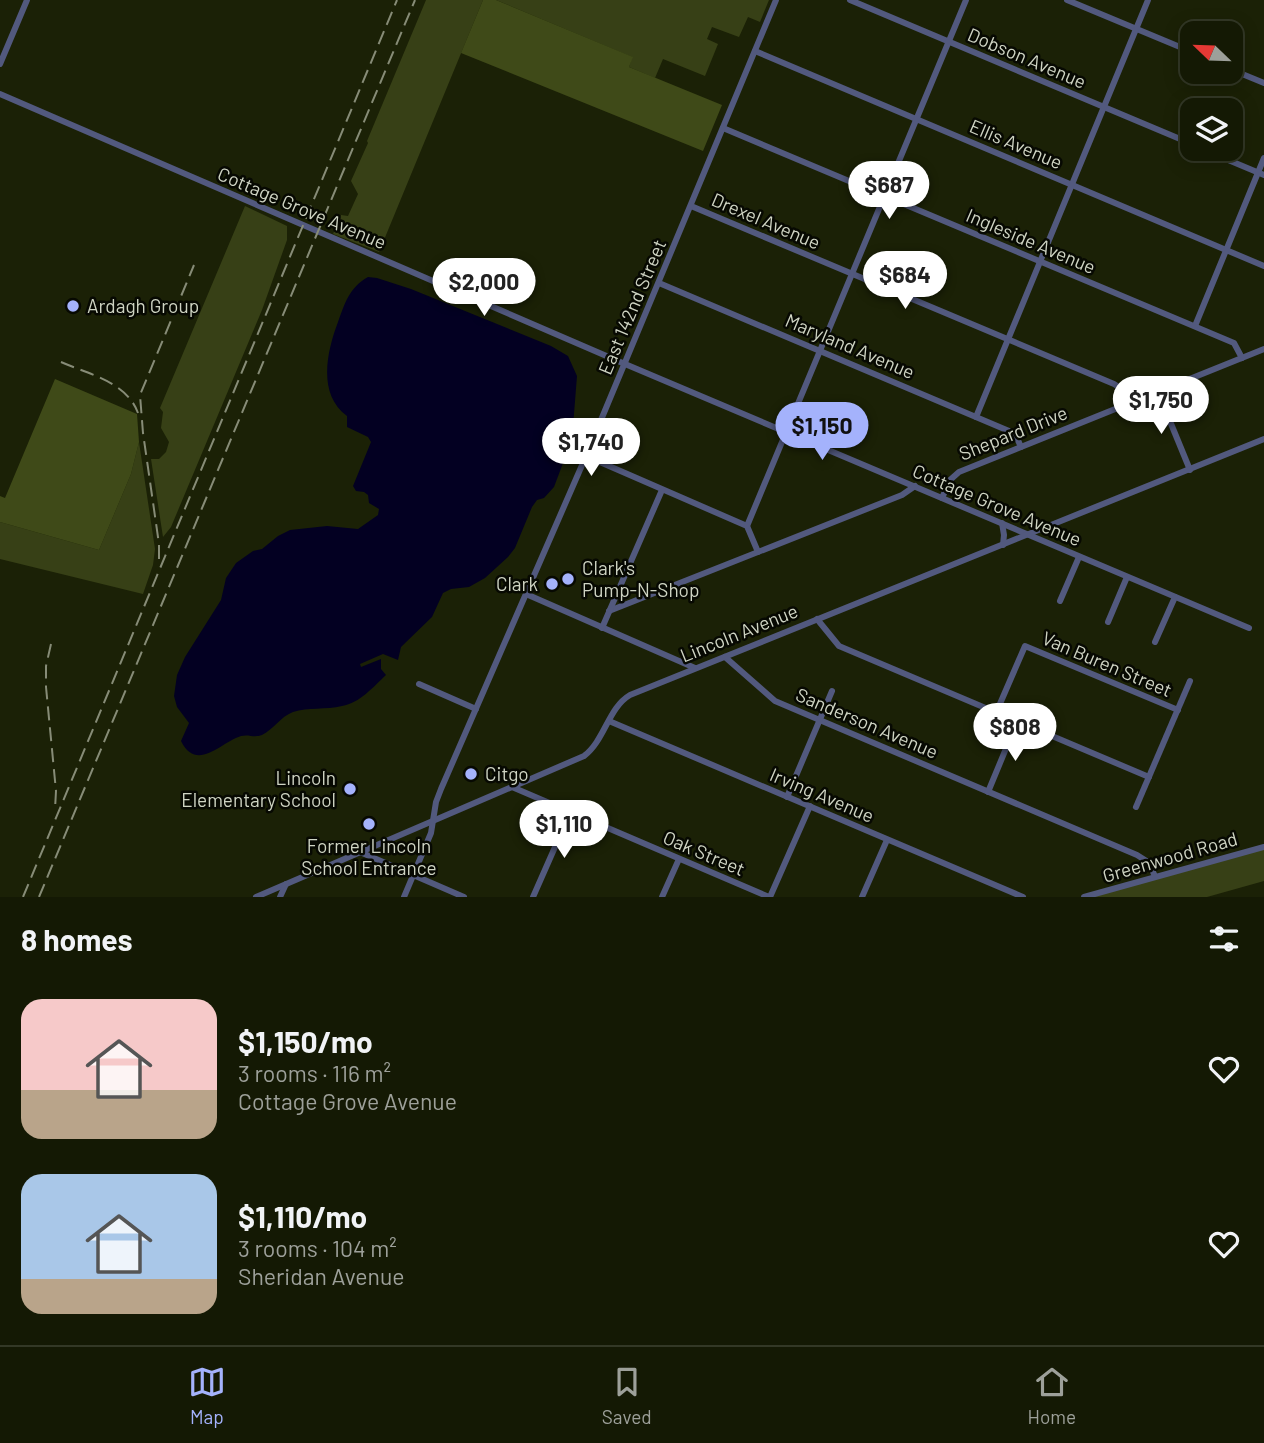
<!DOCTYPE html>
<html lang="en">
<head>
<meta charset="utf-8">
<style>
  :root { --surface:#141904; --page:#212613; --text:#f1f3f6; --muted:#9da09a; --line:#333826; --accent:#a4b2fc }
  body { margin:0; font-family:Barlow,sans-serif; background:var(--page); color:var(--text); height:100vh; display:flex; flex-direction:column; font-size:26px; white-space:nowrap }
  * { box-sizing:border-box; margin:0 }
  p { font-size:23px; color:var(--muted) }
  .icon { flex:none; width:38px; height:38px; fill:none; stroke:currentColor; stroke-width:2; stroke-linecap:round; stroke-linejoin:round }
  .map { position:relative; height:897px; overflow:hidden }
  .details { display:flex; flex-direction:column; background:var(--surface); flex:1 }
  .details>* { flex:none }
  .needle { width:46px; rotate:293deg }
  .tools { position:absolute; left:1180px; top:21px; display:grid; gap:14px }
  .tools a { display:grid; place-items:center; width:63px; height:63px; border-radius:14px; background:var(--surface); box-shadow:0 4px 18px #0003,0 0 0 2px var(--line); font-size:35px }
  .price { position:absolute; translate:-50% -60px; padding:0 16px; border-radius:24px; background:#fff; color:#222; font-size:23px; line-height:46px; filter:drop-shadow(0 2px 4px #0008) }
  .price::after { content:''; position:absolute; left:50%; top:42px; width:21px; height:16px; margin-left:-10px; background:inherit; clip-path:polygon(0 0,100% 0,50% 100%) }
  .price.selected { background:var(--accent); color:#111 }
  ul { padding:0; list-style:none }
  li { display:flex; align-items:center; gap:21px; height:175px; padding:0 21px }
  li span { display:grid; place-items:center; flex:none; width:196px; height:140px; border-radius:21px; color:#555 }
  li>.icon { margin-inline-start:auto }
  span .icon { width:84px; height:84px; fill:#fffc; stroke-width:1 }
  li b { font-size:30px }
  h2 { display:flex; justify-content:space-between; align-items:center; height:84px; padding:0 21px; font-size:30px }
  .tabs { display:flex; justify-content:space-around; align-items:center; height:98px; border-top:2px solid var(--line); background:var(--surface); font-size:19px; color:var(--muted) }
  .tabs a { display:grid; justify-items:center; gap:4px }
  .tabs .selected { color:var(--accent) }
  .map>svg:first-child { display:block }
  .green { fill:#374016 }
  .forest { fill:#3f4a18 }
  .water { fill:#030022 }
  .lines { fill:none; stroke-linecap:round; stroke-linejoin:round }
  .minor { stroke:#52597e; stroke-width:6 }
  .rail { stroke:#878c77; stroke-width:2; stroke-dasharray:14 7; stroke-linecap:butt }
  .poi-dot { fill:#a4b2fc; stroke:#070902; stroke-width:2.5 }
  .labels { text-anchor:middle; stroke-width:5; stroke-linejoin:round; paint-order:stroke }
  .street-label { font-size:19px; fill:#cfd4c3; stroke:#070902 }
  .poi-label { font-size:19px; fill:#cfd4c3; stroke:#070902; text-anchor:start }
</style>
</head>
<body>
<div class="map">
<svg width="1264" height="897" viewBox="0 0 1264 897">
  <rect width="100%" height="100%" fill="#1b2106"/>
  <!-- green -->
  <g class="green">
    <polygon points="426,0 483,0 379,252 333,234 341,215 348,216 358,194 351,181 368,143 367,141"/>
    <polygon points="496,0 769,0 760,22 748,17 739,37 712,27 707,39 718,44 705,76 663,59 655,78 629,67 632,57"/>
    <polygon points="245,206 287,226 287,240 262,310 171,527 163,537 151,459 159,459 166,452 169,442 161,428 163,412 160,408"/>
    <polygon points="139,442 155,549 153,565 143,594 0,559 0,522 99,550 131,474"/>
    <polygon points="1264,848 1264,881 1207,897 1084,897"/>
  </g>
  <!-- forest -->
  <g class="forest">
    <polygon points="483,0 496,0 633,57 629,67 722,105 703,151 461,53"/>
    <polygon points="55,379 137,414 139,442 131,474 99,550 0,522 0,496 5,498"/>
  </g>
  <!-- water -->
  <path class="water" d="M368 277 377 278 411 289 551 346 568 356 577 376 572 439 554 487 544 498 537 500 532 507 515 548 508 557 485 578 469 587 451 589 443 593 432 617 401 647 398 660 383 654 360 664 361 667 381 659V669L386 675C373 687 360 703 342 706 326 710 308 707 293 712 280 717 274 729 262 735 254 738 249 734 241 736 221 742 197 773 181 741L189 723 177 707 174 696 177 675 185 657 221 600 226 578 236 563 253 551 262 549 278 536 290 530 327 526 358 529 378 515 379 509 369 503 368 495 364 492 356 491 353 486 371 442 368 437 347 427V416C317 394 327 351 338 322 345 303 349 288 368 277Z"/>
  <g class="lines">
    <!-- minor -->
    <g class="minor">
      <polyline points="850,0 1192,144"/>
      <polyline points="1067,0 1192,52"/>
      <polyline points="755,51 1264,266"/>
      <polyline points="0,64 27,0"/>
      <polyline points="1230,69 1264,83"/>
      <polyline points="0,94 625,364 1249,628"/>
      <polyline points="723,128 1234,343 1242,358"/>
      <polyline points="1202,149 1264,175"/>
      <polyline points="691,206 1114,384 1125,391 1132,402"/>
      <polyline points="659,283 1009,431 1017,438 1021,447"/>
      <polyline points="1195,326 1264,158"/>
      <polyline points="1158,392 1190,470"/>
      <polyline points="976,417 1148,0"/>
      <polyline points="586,456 747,526 758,552"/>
      <polyline points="942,498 950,480 959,472 1264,349"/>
      <polyline points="1002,523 1004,535 1003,545"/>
      <polyline points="747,526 966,0"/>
      <polyline points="526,594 695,668"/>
      <polyline points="1060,601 1079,557"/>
      <polyline points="609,611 902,495 915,486"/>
      <polyline points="817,619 839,646 1149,777"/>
      <polyline points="1108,622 1127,577"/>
      <polyline points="602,628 662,490"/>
      <polyline points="1155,642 1175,597"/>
      <polyline points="725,657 775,701 1137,855 1148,862 1155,876"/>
      <polyline points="419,684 476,709"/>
      <polyline points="996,713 1025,646 1178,710"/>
      <polyline points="609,721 1023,897"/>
      <polyline points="512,787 769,897"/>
      <polyline points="988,792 1017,722"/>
      <polyline points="787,797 832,691"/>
      <polyline points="1136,807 1190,681"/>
      <polyline points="360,852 464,897"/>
      <path d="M256 897 584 756C605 740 608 708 630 695L1264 439"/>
      <polyline points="280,897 286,884"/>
      <polyline points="404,897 431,833 436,802 441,789 586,456 776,0"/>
      <polyline points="533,897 570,813"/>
      <polyline points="662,897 679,859"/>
      <polyline points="770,897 810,806"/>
      <polyline points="862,897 887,840"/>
      <polyline points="1084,897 1264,847"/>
    </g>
    <!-- rail -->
    <g class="rail">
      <path d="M61 362C88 374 127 382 138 413"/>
      <polyline points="159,559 159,544 143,433 140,395 194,265"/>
      <polyline points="51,644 46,666 46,687 56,791 55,809"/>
      <polyline points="23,897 397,0"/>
      <polyline points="39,897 415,0"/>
    </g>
  </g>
  <!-- markers -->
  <g class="poi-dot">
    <circle cx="73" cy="306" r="7"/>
    <circle cx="568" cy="579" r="7"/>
    <circle cx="552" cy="584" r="7"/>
    <circle cx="471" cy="774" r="7"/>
    <circle cx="350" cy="789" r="7"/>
    <circle cx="369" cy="824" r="7"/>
  </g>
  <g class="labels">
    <!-- street labels -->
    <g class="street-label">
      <text transform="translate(1027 58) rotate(23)" y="7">Dobson Avenue</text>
      <text transform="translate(1016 144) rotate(23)" y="7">Ellis Avenue</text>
      <text transform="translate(302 208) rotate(23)" y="7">Cottage Grove Avenue</text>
      <text transform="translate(766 221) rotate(23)" y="7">Drexel Avenue</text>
      <text transform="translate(1031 241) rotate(23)" y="7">Ingleside Avenue</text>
      <text transform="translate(632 307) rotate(-67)" y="7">East 142nd Street</text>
      <text transform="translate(850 346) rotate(23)" y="7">Maryland Avenue</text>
      <text transform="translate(1013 433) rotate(-22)" y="7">Shepard Drive</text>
      <text transform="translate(997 505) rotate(23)" y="7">Cottage Grove Avenue</text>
      <text transform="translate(739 633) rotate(-22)" y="7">Lincoln Avenue</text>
      <text transform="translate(1107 664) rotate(23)" y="7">Van Buren Street</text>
      <text transform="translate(867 723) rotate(23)" y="7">Sanderson Avenue</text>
      <text transform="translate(822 795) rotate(23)" y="7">Irving Avenue</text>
      <text transform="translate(704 853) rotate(23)" y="7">Oak Street</text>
      <text transform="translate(1170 857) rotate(-16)" y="7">Greenwood Road</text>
    </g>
    <!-- poi labels -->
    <g class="poi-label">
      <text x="87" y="313">Ardagh Group</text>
      <text x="582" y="575">Clark's<tspan x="582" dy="22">Pump-N-Shop</tspan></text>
      <text x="538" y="591" text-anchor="end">Clark</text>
      <text x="485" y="781">Citgo</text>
      <text x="336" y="785" text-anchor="end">Lincoln<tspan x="336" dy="22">Elementary School</tspan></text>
      <text x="369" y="853" text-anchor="middle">Former Lincoln<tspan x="369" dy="22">School Entrance</tspan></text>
    </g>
  </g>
</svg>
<div class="tools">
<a><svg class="needle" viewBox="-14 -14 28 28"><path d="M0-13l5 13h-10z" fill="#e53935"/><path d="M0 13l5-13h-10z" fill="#9da09a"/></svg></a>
<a><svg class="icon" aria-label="layers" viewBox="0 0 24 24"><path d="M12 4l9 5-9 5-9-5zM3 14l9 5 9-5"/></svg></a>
</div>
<b class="price" style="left:889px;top:221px">$687</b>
<b class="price" style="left:905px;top:311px">$684</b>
<b class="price" style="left:484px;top:318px">$2,000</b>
<b class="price" style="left:1161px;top:436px">$1,750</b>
<b class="price selected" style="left:822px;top:462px">$1,150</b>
<b class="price" style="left:591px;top:478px">$1,740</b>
<b class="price" style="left:1015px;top:763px">$808</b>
<b class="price" style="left:564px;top:860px">$1,110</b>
</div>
<section class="details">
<h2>8 homes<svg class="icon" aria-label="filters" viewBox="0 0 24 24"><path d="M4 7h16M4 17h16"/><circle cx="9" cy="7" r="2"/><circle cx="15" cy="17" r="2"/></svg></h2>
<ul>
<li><span style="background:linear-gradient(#f6c9c9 65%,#b9a48a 0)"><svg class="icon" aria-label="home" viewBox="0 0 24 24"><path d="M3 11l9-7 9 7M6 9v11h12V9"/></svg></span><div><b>$1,150/mo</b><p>3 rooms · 116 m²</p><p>Cottage Grove Avenue</p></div><svg class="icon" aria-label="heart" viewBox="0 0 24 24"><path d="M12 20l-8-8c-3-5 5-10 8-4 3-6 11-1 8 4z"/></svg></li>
<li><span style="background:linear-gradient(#a9c7e8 75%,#b9a48a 0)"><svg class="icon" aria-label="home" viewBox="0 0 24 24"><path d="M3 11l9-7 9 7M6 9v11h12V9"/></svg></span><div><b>$1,110/mo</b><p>3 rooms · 104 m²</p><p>Sheridan Avenue</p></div><svg class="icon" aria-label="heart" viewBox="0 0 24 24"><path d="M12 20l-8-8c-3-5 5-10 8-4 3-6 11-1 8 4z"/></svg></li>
</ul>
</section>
<nav class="tabs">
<a class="selected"><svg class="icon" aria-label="map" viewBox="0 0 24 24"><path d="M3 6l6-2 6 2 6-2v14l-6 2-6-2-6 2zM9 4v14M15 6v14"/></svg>Map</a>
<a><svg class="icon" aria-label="saved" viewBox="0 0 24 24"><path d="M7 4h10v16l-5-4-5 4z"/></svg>Saved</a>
<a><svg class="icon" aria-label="home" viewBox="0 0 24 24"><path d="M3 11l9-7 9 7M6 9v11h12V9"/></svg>Home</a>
</nav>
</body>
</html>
